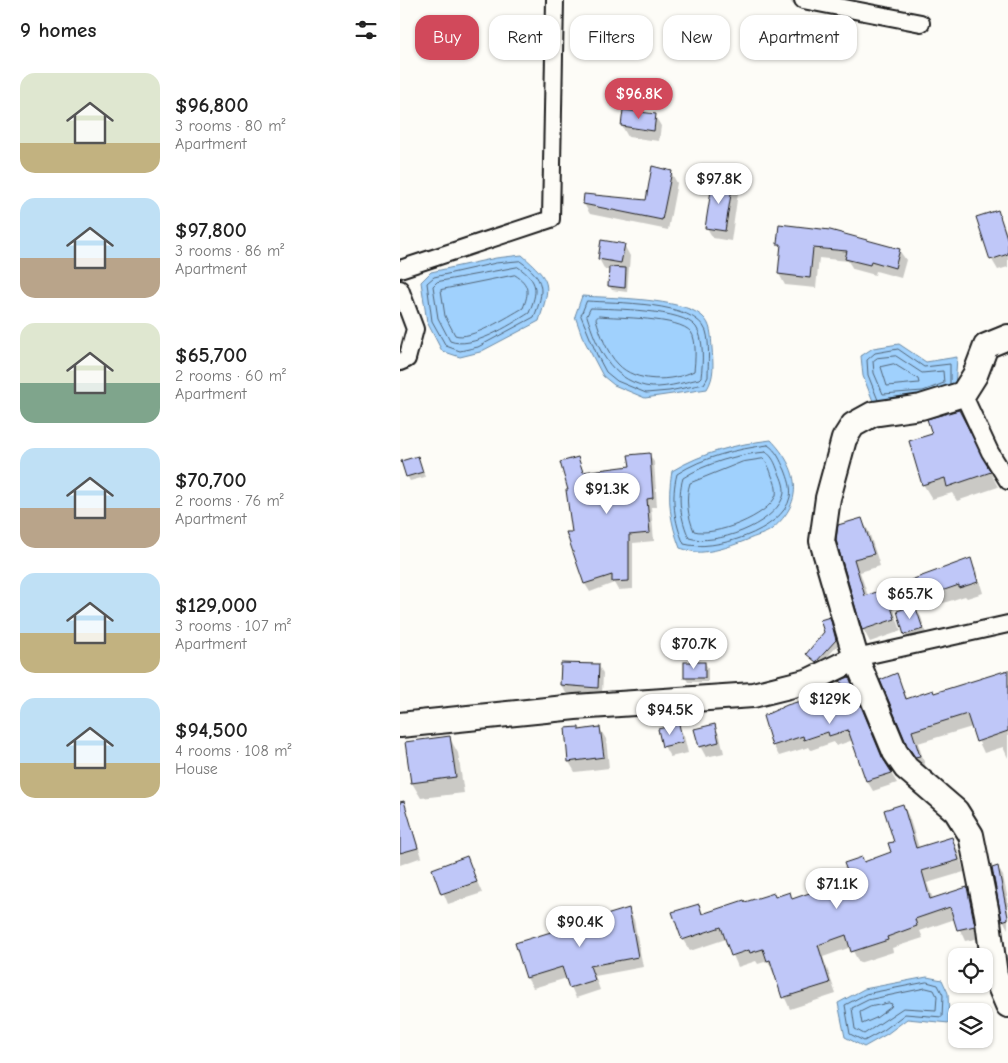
<!DOCTYPE html>
<html lang="en">
<head>
<meta charset="utf-8">
<style>
  :root { --surface:#fff; --page:#f2f2f2; --text:#222; --muted:#767676; --accent:#d1495b }
  body { margin:0; font-family:"Comic Neue",sans-serif; background:var(--page); color:var(--text); height:100vh; display:flex; flex-direction:column; font-size:19px; white-space:nowrap }
  * { box-sizing:border-box; margin:0 }
  p { font-size:16px; color:var(--muted) }
  .icon { flex:none; width:28px; height:28px; fill:none; stroke:currentColor; stroke-width:2; stroke-linecap:round; stroke-linejoin:round }
  .map { position:relative; flex:1; overflow:hidden }
  .side { display:flex; flex-direction:column; background:var(--surface); width:400px }
  .side>* { flex:none }
  .guide { position:absolute; left:15px; top:15px; width:475px; height:45px; display:flex; gap:10px }
  .tools { position:absolute; left:548px; top:948px; display:grid; gap:10px }
  .tools a { display:grid; place-items:center; width:45px; height:45px; border-radius:10px; background:var(--surface); box-shadow:0 1px 4px #0004; font-size:25px }
  .price { position:absolute; translate:-50% -42px; padding:0 11px; border-radius:18px; background:#fff; color:#222; font-size:16px; line-height:32px; filter:drop-shadow(0 1px 2px #0008) }
  .price::after { content:''; position:absolute; left:50%; top:30px; width:15px; height:11px; margin-left:-8px; background:inherit; clip-path:polygon(0 0,100% 0,50% 100%) }
  .price.on { background:var(--accent); color:#fff }
  ul { padding:0; list-style:none }
  li { display:flex; align-items:center; gap:15px; height:125px; padding:0 20px }
  li span { display:grid; place-items:center; flex:none; width:140px; height:100px; border-radius:15px; color:#555 }
  li>.icon { margin-inline-start:auto }
  span .icon { width:60px; height:60px; fill:#fffc; stroke-width:1 }
  li b { font-size:21px }
  h2 { display:flex; justify-content:space-between; align-items:center; height:60px; padding:0 20px; font-size:21px }
  .chip { padding:0 18px; border-radius:15px; background:var(--surface); box-shadow:0 1px 4px #0004; font-size:18px; line-height:45px }
  .chip.on { background:var(--accent); color:#fff }
  main { display:flex; flex:1; min-height:0 }
  .map>svg:first-child { display:block }
  .water { fill:#a0d1fd; stroke:#6b89a3 }
  .shadow { fill:#0003 }
  .lines { fill:none; stroke-linecap:round; stroke-linejoin:round }
  .shore { stroke:#516476; stroke-width:1 }
  .building { fill:#bfc7f8; stroke:#1c1c1c }
  .street-casing { stroke:#1c1c1c; stroke-width:20 }
  .secondary-casing { stroke:#1c1c1c; stroke-width:28 }
  .street { stroke:#fdfcf7; stroke-width:16 }
  .secondary { stroke:#fdfcf7; stroke-width:24 }
</style>
</head>
<body>
<main>
<section class="side">
<h2>9 homes<svg class="icon" aria-label="filters" viewBox="0 0 24 24"><path d="M4 7h16M4 17h16"/><circle cx="9" cy="7" r="2"/><circle cx="15" cy="17" r="2"/></svg></h2>
<ul>
<li><span style="background:linear-gradient(#dfe7d0 70%,#c2b280 0)"><svg class="icon" aria-label="home" viewBox="0 0 24 24"><path d="M3 11l9-7 9 7M6 9v11h12V9"/></svg></span><div><b>$96,800</b><p>3 rooms · 80 m²</p><p>Apartment</p></div></li>
<li><span style="background:linear-gradient(#bfe0f5 60%,#b9a48a 0)"><svg class="icon" aria-label="home" viewBox="0 0 24 24"><path d="M3 11l9-7 9 7M6 9v11h12V9"/></svg></span><div><b>$97,800</b><p>3 rooms · 86 m²</p><p>Apartment</p></div></li>
<li><span style="background:linear-gradient(#dfe7d0 60%,#7fa58c 0)"><svg class="icon" aria-label="home" viewBox="0 0 24 24"><path d="M3 11l9-7 9 7M6 9v11h12V9"/></svg></span><div><b>$65,700</b><p>2 rooms · 60 m²</p><p>Apartment</p></div></li>
<li><span style="background:linear-gradient(#bfe0f5 60%,#b9a48a 0)"><svg class="icon" aria-label="home" viewBox="0 0 24 24"><path d="M3 11l9-7 9 7M6 9v11h12V9"/></svg></span><div><b>$70,700</b><p>2 rooms · 76 m²</p><p>Apartment</p></div></li>
<li><span style="background:linear-gradient(#bfe0f5 60%,#c2b280 0)"><svg class="icon" aria-label="home" viewBox="0 0 24 24"><path d="M3 11l9-7 9 7M6 9v11h12V9"/></svg></span><div><b>$129,000</b><p>3 rooms · 107 m²</p><p>Apartment</p></div></li>
<li><span style="background:linear-gradient(#bfe0f5 65%,#c2b280 0)"><svg class="icon" aria-label="home" viewBox="0 0 24 24"><path d="M3 11l9-7 9 7M6 9v11h12V9"/></svg></span><div><b>$94,500</b><p>4 rooms · 108 m²</p><p>House</p></div></li>
</ul>
</section>
<div class="map">
<svg width="608" height="1063" viewBox="0 0 608 1063">
  <rect width="100%" height="100%" fill="#fdfcf7"/>
  <filter id="ink" filterUnits="userSpaceOnUse"><feTurbulence type="fractalNoise" baseFrequency=".02" numOctaves="2"/><feDisplacementMap in="SourceGraphic" scale="10" xChannelSelector="R" yChannelSelector="G"/><feConvolveMatrix kernelMatrix="1 2 1 2 8 2 1 2 1" color-interpolation-filters="sRGB"/></filter>
  <g filter="url(#ink)">
    <!-- water -->
    <g class="water">
      <path d="M122 255C152 282 151 283 139 321L80 352 60 357 42 351 27 322 21 282 31 272 96 258Z"/>
      <path d="M182 296C211 298 281 298 302 316 312 324 311 337 312 348 313 363 315 376 307 389L245 398 214 385 203 376 182 336 175 316Z"/>
      <polygon points="499,344 526,362 557,357 555,389 475,406 463,376 461,356 473,348"/>
      <path d="M371 440C398 468 406 501 372 529 366 534 355 536 347 540 334 545 318 551 303 552 296 553 287 550 280 548 270 522 267 499 272 471 302 453 336 444 371 440Z"/>
      <polygon points="527,977 542,980 548,993 549,1023 507,1019 487,1034 464,1047 445,1037 438,1003 464,989"/>
    </g>
    <!-- shadow -->
    <g class="shadow">
      <polygon points="390,0 452,0 448,15 392,4"/>
      <polygon points="224,112 255,116 261,126 259,141 228,137 222,126"/>
      <polygon points="271,172 277,183 268,230 190,214 184,204 247,201"/>
      <polygon points="332,183 338,193 331,241 313,238 307,228"/>
      <polygon points="597,211 608,236 608,267 598,270 592,260 578,218"/>
      <polygon points="378,243 499,250 506,260 501,278 476,271 475,275 453,269 448,261 419,258 416,288 385,285 379,274 382,249"/>
      <polygon points="224,245 230,256 227,292 212,290 209,286 210,270 205,270 199,259"/>
      <polygon points="567,426 598,487 557,501 552,493 532,499 523,484"/>
      <polygon points="249,454 254,462 257,507 251,507 254,541 233,543 233,589 218,590 214,583 190,592 185,584 174,533 170,491 178,458 184,473 231,467"/>
      <polygon points="18,457 25,477 10,481 7,476"/>
      <polygon points="462,520 469,532 480,566 460,572 468,596 485,591 492,603 501,631 470,642 463,629 437,540"/>
      <polygon points="570,560 576,570 583,593 567,598 565,596 525,609 513,581"/>
      <polygon points="515,606 521,617 528,640 511,645 505,634"/>
      <polygon points="429,618 438,645 419,666 408,654 425,632"/>
      <polygon points="305,663 308,668 308,682 288,682 285,677"/>
      <polygon points="198,665 203,673 202,695 166,693 161,685"/>
      <polygon points="608,672 608,758 603,747 584,753 572,727 518,743 526,768 523,769 508,745 496,675 508,700 534,695"/>
      <polygon points="448,678 486,765 497,783 473,791 467,781 453,740 436,746 434,742 411,750 409,747 379,756 373,745 418,697 444,687 441,682"/>
      <polygon points="278,726 284,736 288,753 270,757 264,746"/>
      <polygon points="314,726 320,736 324,753 306,757 300,746"/>
      <polygon points="178,728 180,731 200,729 206,739 209,768 175,772 169,762 166,729"/>
      <polygon points="49,737 58,753 64,793 21,798 12,783"/>
      <polygon points="0,800 6,810 22,857 0,865"/>
      <polygon points="503,805 509,817 519,848 551,839 558,850 564,872 527,883 533,899 567,888 573,900 581,938 565,941 555,919 520,931 523,938 492,948 493,952 459,963 451,947 423,957 436,994 390,1009 368,961 358,964 356,961 338,967 326,939 290,951 283,940 274,913 298,905 304,915 374,894 376,898 389,894 392,900 451,880 464,863 492,853"/>
      <polygon points="67,858 82,893 48,904 34,870"/>
      <polygon points="598,868 603,876 608,900 608,929 603,920"/>
      <polygon points="228,909 234,920 243,967 195,976 200,990 176,998 167,978 133,988 127,978 117,944"/>
    </g>
    <g class="lines">
      <!-- shore -->
      <g class="shore">
        <path d="M120 261C145 279 145 290 134 317L78 347 60 351 46 346 32 321 27 283 34 277 96 263Z"/>
        <path d="M118 267C139 282 138 290 129 313 110 325 72 350 50 341L38 318 33 286 37 282Z"/>
        <path d="M115 275C130 284 129 293 123 308 109 316 70 341 55 335L45 316 41 290Z"/>
        <path d="M187 301C214 303 295 301 306 331 310 344 308 363 308 377L304 384 269 391 246 393 217 381 206 372 197 355 181 316Z"/>
        <path d="M191 308C213 309 283 309 296 327 304 338 303 363 301 377L299 379C284 382 261 390 245 386 210 378 197 348 187 316Z"/>
        <path d="M199 316C218 318 279 317 291 332 297 340 295 362 294 371 272 382 235 383 218 364 207 353 200 333 196 319Z"/>
        <polygon points="496,356 522,373 543,371 544,383 523,391 483,394 474,373 473,361 477,358"/>
        <polygon points="494,364 518,379 519,383 487,386 481,367"/>
        <polyline points="478,400 468,375 467,360 475,353 498,349 524,367 550,364 550,384"/>
        <path d="M368 445C377 451 380 460 385 470 388 478 392 488 390 497 383 531 313 552 284 544 274 522 271 497 277 474 303 457 337 449 368 445Z"/>
        <path d="M366 452C373 457 375 463 378 471 382 479 386 489 383 497 373 525 315 546 289 538 281 520 277 498 283 478 306 463 339 454 366 452Z"/>
        <path d="M363 459C368 463 370 470 372 476 375 482 377 489 376 495 369 516 314 537 294 531 288 517 285 498 290 483L342 462Z"/>
        <polygon points="527,982 538,985 543,995 542,1017 505,1014 484,1030 464,1041 450,1034 445,1005 466,994"/>
        <polygon points="526,988 534,990 537,996 536,1010 503,1008 464,1034 455,1029 452,1008 468,1000"/>
        <polygon points="489,1003 492,1004 491,1007 476,1018 462,1024 460,1012 470,1007"/>
      </g>
    </g>
    <!-- building -->
    <g class="building">
      <polygon points="223,110 256,114 254,131 221,126"/>
      <polygon points="252,166 272,171 262,220 183,204 184,194 246,200"/>
      <polygon points="313,178 333,182 325,231 305,228"/>
      <polygon points="598,210 608,241 608,254 590,260 576,217"/>
      <polygon points="379,224 430,230 500,249 495,268 471,261 470,265 445,259 447,251 413,248 410,278 378,274 381,244 377,244"/>
      <polygon points="201,240 225,244 221,263 198,259"/>
      <polygon points="209,267 226,268 225,288 208,286"/>
      <polygon points="559,410 591,472 547,487 545,478 522,485 509,441 532,434 527,419"/>
      <polygon points="250,453 253,498 247,499 250,533 229,535 229,581 212,582 212,575 184,584 166,532 172,532 166,490 168,490 160,462 178,457 183,472 230,466 228,455"/>
      <polygon points="18,456 23,472 6,477 1,461"/>
      <polygon points="462,518 474,554 454,559 465,596 485,589 495,619 462,630 436,540 438,525"/>
      <polygon points="571,558 578,582 559,588 559,585 518,599 511,580"/>
      <polygon points="515,605 523,629 504,635 497,611"/>
      <polygon points="430,617 436,640 416,662 406,654 424,632 420,620"/>
      <rect x="284" y="662" width="21" height="16"/>
      <polygon points="161,663 199,664 198,688 160,685"/>
      <polygon points="608,670 608,731 576,742 567,714 512,731 520,756 515,757 507,745 480,680 497,673 506,699 533,690 534,693"/>
      <polygon points="449,677 482,757 492,773 466,781 448,730 429,736 428,732 404,740 403,736 372,746 363,716 387,705 417,696 416,694 444,685 439,681"/>
      <polygon points="279,724 283,742 262,747 258,729"/>
      <polygon points="315,724 319,742 299,747 294,729"/>
      <polygon points="179,727 179,730 200,727 204,757 168,762 165,728"/>
      <polygon points="50,736 56,777 11,783 5,742"/>
      <polygon points="4,801 18,848 0,853 0,802"/>
      <polygon points="503,804 516,848 552,837 559,860 522,871 530,899 567,887 575,926 557,930 550,907 515,919 517,926 487,937 488,940 451,952 446,935 418,945 430,983 382,998 370,960 367,961 363,949 350,953 349,950 331,956 321,927 282,940 272,912 299,904 302,914 344,900 345,902 374,893 375,897 390,892 392,899 450,879 444,863 462,857 464,862 491,852 488,843 494,842 484,810"/>
      <polygon points="67,856 77,882 41,894 32,869"/>
      <polygon points="598,866 608,917 608,919 602,921 592,868"/>
      <polygon points="229,908 238,957 190,966 195,980 169,988 162,967 126,978 115,943"/>
    </g>
    <g class="lines">
      <defs>
        <g id="street">
          <polyline points="403,0 521,23"/>
          <polyline points="0,269 151,219 155,0"/>
          <polyline points="0,289 15,329 7,359 0,362"/>
          <polyline points="563,394 590,452 608,481"/>
          <polyline points="456,658 608,624"/>
        </g>
        <g id="secondary">
          <polyline points="608,337 586,346 575,375 563,394 521,407 473,414 453,425 444,439 428,498 422,541 456,658 495,752 506,768 556,811 571,835 587,914 595,975 608,1005"/>
          <polyline points="0,725 175,707 353,695 409,681 456,658"/>
        </g>
      </defs>
      <!-- street casing -->
      <use href="#street" class="street-casing"/>
      <!-- secondary casing -->
      <use href="#secondary" class="secondary-casing"/>
      <!-- street -->
      <use href="#street" class="street"/>
      <!-- secondary -->
      <use href="#secondary" class="secondary"/>
    </g>
  </g>
</svg>
<div class="tools">
<a><svg class="icon" aria-label="locate" viewBox="0 0 24 24"><circle cx="12" cy="12" r="6"/><path d="M12 2v4M12 18v4M2 12h4M18 12h4"/></svg></a>
<a><svg class="icon" aria-label="layers" viewBox="0 0 24 24"><path d="M12 4l9 5-9 5-9-5zM3 14l9 5 9-5"/></svg></a>
</div>
<b class="price on" style="left:239px;top:120px">$96.8K</b>
<b class="price" style="left:319px;top:205px">$97.8K</b>
<b class="price" style="left:207px;top:515px">$91.3K</b>
<b class="price" style="left:510px;top:620px">$65.7K</b>
<b class="price" style="left:294px;top:670px">$70.7K</b>
<b class="price" style="left:430px;top:725px">$129K</b>
<b class="price" style="left:270px;top:736px">$94.5K</b>
<b class="price" style="left:437px;top:910px">$71.1K</b>
<b class="price" style="left:180px;top:948px">$90.4K</b>
<div class="guide">
<a class="chip on">Buy</a>
<a class="chip">Rent</a>
<a class="chip">Filters</a>
<a class="chip">New</a>
<a class="chip">Apartment</a>
</div>
</div>
</main>
</body>
</html>
